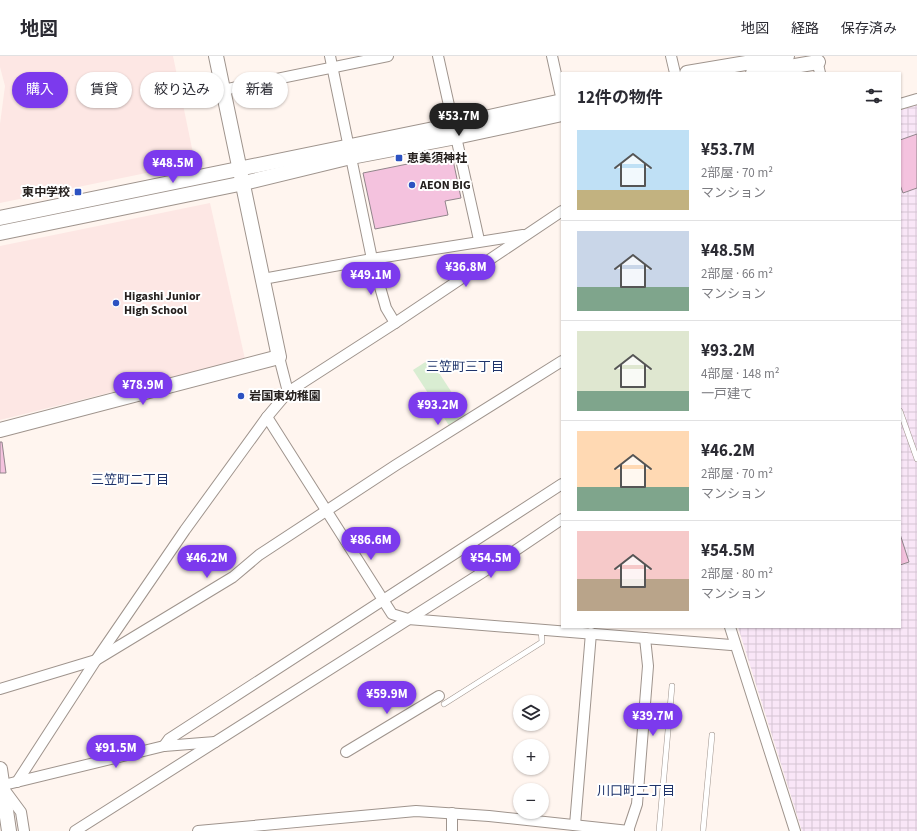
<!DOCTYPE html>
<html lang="ja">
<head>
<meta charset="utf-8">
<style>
  :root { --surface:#fff; --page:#f7f7f7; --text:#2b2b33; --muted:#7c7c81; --line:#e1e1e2; --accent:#7c3aed }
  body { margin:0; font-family:"Source Sans 3","Noto Sans JP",sans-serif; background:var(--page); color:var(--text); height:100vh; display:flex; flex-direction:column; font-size:15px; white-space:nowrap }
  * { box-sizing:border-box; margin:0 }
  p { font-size:13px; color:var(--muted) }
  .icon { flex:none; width:22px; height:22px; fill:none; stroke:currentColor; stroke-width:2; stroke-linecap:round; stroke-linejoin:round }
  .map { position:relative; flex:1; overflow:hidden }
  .drawer { position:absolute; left:561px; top:16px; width:340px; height:556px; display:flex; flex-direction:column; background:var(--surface); border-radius:0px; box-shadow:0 1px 3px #0004 }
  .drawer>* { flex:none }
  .hud { position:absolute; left:12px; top:16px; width:380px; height:36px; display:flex; gap:8px }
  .controls { position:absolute; left:513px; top:639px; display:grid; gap:8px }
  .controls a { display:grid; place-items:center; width:36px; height:36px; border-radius:50%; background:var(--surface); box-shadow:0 1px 3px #0004; font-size:20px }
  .price { position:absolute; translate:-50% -34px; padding:0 9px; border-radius:14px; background:var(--accent); color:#fff; font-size:13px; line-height:26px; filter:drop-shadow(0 1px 2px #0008) }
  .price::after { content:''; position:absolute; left:50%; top:24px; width:12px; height:9px; margin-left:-6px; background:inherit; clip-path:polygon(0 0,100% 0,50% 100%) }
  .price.selected { background:#222; color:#fff }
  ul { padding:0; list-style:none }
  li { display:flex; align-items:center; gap:12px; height:100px; padding:0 16px }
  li+li { border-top:1px solid var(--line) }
  li span { display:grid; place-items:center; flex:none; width:112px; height:80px; border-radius:0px; color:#555 }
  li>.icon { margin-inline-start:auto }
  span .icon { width:48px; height:48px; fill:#fffc; stroke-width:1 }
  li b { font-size:17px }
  h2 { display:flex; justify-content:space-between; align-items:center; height:48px; padding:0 16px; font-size:17px }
  .tag { padding:0 14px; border-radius:18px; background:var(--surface); box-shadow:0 1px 3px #0004; font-size:14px; line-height:36px }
  .tag.selected { background:var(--accent); color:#fff }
  header { display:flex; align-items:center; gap:24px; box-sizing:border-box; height:56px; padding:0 20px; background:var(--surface); border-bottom:1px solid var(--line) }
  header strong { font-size:19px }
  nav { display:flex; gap:22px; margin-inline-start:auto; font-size:14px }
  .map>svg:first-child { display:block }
  .industrial { fill:url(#industrial-grid) }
  .education { fill:#fde7e4 }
  .park { fill:#d9edd2 }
  .building { fill:#f4c2de; stroke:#91858b }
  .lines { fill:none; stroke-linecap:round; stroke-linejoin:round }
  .lane-casing { stroke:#9f948d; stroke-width:6 }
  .street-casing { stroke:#9f948d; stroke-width:12 }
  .secondary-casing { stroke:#9f948d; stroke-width:16 }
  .lane { stroke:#fff; stroke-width:5 }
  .street { stroke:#fff; stroke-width:10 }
  .secondary { stroke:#fff; stroke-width:14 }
  .poi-dot { fill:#2d52c1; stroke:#fff; stroke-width:1.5 }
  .labels { text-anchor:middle; stroke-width:4; stroke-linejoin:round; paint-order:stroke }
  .poi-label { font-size:12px; font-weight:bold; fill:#25201e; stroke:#fff; text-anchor:start }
  .neighbourhood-label { font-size:13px; fill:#1f346b; stroke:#fff }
</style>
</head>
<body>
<header>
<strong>地図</strong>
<nav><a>地図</a><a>経路</a><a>保存済み</a></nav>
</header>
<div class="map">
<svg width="917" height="775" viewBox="0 0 917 775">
  <defs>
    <pattern id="industrial-grid" width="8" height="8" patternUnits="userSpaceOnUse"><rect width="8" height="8" fill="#f9e6f7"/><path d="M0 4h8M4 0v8" fill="none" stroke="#d5c5d3"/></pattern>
  </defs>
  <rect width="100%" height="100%" fill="#fff5ef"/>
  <!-- industrial -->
  <polygon class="industrial" points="917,49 917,775 802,775 738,571 900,571 900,54"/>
  <!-- education -->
  <g class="education">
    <polygon points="0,0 173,0 195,107 0,147 0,68 5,30 0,11"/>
    <polygon points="210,147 245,303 0,364 0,190"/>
  </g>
  <!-- park -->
  <polygon class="park" points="430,303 467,360 450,371 413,314"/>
  <!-- building -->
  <g class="building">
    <polygon points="917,78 917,132 903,137 900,129 900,84"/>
    <polygon points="452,99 461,142 445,145 448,159 375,173 363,117"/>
    <polygon points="0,386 2,386 6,417 0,417"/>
    <polygon points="900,478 909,506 900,509"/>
  </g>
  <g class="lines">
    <defs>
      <g id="lane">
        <polyline points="900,355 917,403"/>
        <polyline points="444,648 542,586 541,573"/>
        <polyline points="659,775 672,630"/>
        <polyline points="703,775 712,679"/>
      </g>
      <g id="street">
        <polyline points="330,0 372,203 386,252 395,267"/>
        <polyline points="438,0 479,184"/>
        <polyline points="552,0 562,45"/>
        <polyline points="671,0 675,17"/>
        <polyline points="816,0 820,17"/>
        <polyline points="223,34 388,0"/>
        <polyline points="900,48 917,43"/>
        <polyline points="263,223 372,203 523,179"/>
        <polyline points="279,301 288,336"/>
        <polyline points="267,361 392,558 408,563 731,589 735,588"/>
        <polyline points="730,571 795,775"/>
        <polyline points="0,633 96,604 233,521 259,499 396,409 562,305"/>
        <polyline points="164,690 169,683 562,428"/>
        <polyline points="346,696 439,640"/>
        <polyline points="17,726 96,604 185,474 267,361 288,336 395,267 562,155"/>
        <polyline points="0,730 164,690 215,686"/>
        <polyline points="4,733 21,756 24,775"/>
        <polyline points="575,769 591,577"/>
        <polyline points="75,775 491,511 562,463"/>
        <polyline points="198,775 416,755 489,760 629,775"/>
        <polyline points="452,775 452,757"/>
        <polyline points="628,775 637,748 648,610 645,582"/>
      </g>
      <g id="secondary">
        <polyline points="687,17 787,0"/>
        <polyline points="753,17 818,6"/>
        <polyline points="0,162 453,69 562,45"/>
        <polyline points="0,177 244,127 351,101 456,81 562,58"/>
        <polyline points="0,374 279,301 216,0"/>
        <polyline points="0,713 9,775"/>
      </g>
    </defs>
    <!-- lane casing -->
    <use href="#lane" class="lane-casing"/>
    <!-- street casing -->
    <use href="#street" class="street-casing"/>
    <!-- secondary casing -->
    <use href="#secondary" class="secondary-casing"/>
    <!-- lane -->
    <use href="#lane" class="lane"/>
    <!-- street -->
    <use href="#street" class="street"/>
    <!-- secondary -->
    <use href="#secondary" class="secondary"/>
  </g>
  <!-- markers -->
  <g class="poi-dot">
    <rect x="395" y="98" width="8" height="8" rx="2"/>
    <circle cx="412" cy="129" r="4"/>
    <rect x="74" y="132" width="8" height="8" rx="2"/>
    <circle cx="116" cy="247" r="4"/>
    <circle cx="241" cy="340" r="4"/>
  </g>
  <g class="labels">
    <!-- poi labels -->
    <g class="poi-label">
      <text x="407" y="106">恵美須神社</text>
      <text x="420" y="133">AEON BIG</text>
      <text x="70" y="140" text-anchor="end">東中学校</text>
      <text x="124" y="244">Higashi Junior<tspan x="124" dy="14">High School</tspan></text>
      <text x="249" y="344">岩国東幼稚園</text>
    </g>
    <!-- neighbourhood labels -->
    <g class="neighbourhood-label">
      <text x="465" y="315">三笠町三丁目</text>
      <text x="130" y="428">三笠町二丁目</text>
      <text x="636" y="739">川口町二丁目</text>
    </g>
  </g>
</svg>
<div class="controls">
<a><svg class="icon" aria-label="layers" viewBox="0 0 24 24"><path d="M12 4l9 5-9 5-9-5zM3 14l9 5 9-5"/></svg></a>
<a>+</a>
<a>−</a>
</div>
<b class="price selected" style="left:459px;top:81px">¥53.7M</b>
<b class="price" style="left:173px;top:128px">¥48.5M</b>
<b class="price" style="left:466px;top:232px">¥36.8M</b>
<b class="price" style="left:371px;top:240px">¥49.1M</b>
<b class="price" style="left:143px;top:350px">¥78.9M</b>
<b class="price" style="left:438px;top:370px">¥93.2M</b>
<b class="price" style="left:371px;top:505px">¥86.6M</b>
<b class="price" style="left:207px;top:523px">¥46.2M</b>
<b class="price" style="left:491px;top:523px">¥54.5M</b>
<b class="price" style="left:387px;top:659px">¥59.9M</b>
<b class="price" style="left:653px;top:681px">¥39.7M</b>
<b class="price" style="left:116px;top:713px">¥91.5M</b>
<div class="hud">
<a class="tag selected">購入</a>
<a class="tag">賃貸</a>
<a class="tag">絞り込み</a>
<a class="tag">新着</a>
</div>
<section class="drawer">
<h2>12件の物件<svg class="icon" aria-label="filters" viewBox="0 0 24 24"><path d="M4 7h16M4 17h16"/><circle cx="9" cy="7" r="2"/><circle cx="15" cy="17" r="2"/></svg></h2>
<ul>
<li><span style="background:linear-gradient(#bfe0f5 75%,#c2b280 0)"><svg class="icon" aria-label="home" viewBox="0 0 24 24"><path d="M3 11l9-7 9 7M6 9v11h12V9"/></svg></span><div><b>¥53.7M</b><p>2部屋 · 70 m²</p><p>マンション</p></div></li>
<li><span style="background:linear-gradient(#c9d6e8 70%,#7fa58c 0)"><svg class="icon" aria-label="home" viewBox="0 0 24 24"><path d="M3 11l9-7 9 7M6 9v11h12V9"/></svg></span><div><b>¥48.5M</b><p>2部屋 · 66 m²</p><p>マンション</p></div></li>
<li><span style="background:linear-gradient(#dfe7d0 75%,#7fa58c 0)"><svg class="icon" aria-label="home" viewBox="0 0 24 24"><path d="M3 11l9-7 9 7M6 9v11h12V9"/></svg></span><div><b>¥93.2M</b><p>4部屋 · 148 m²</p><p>一戸建て</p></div></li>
<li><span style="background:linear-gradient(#ffd9b3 70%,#7fa58c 0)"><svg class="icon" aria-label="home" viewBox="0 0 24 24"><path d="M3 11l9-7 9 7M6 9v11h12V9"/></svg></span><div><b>¥46.2M</b><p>2部屋 · 70 m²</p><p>マンション</p></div></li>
<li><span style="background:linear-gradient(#f6c9c9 60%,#b9a48a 0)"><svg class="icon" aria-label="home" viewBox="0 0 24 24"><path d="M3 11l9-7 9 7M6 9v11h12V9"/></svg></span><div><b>¥54.5M</b><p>2部屋 · 80 m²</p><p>マンション</p></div></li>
</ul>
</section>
</div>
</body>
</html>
